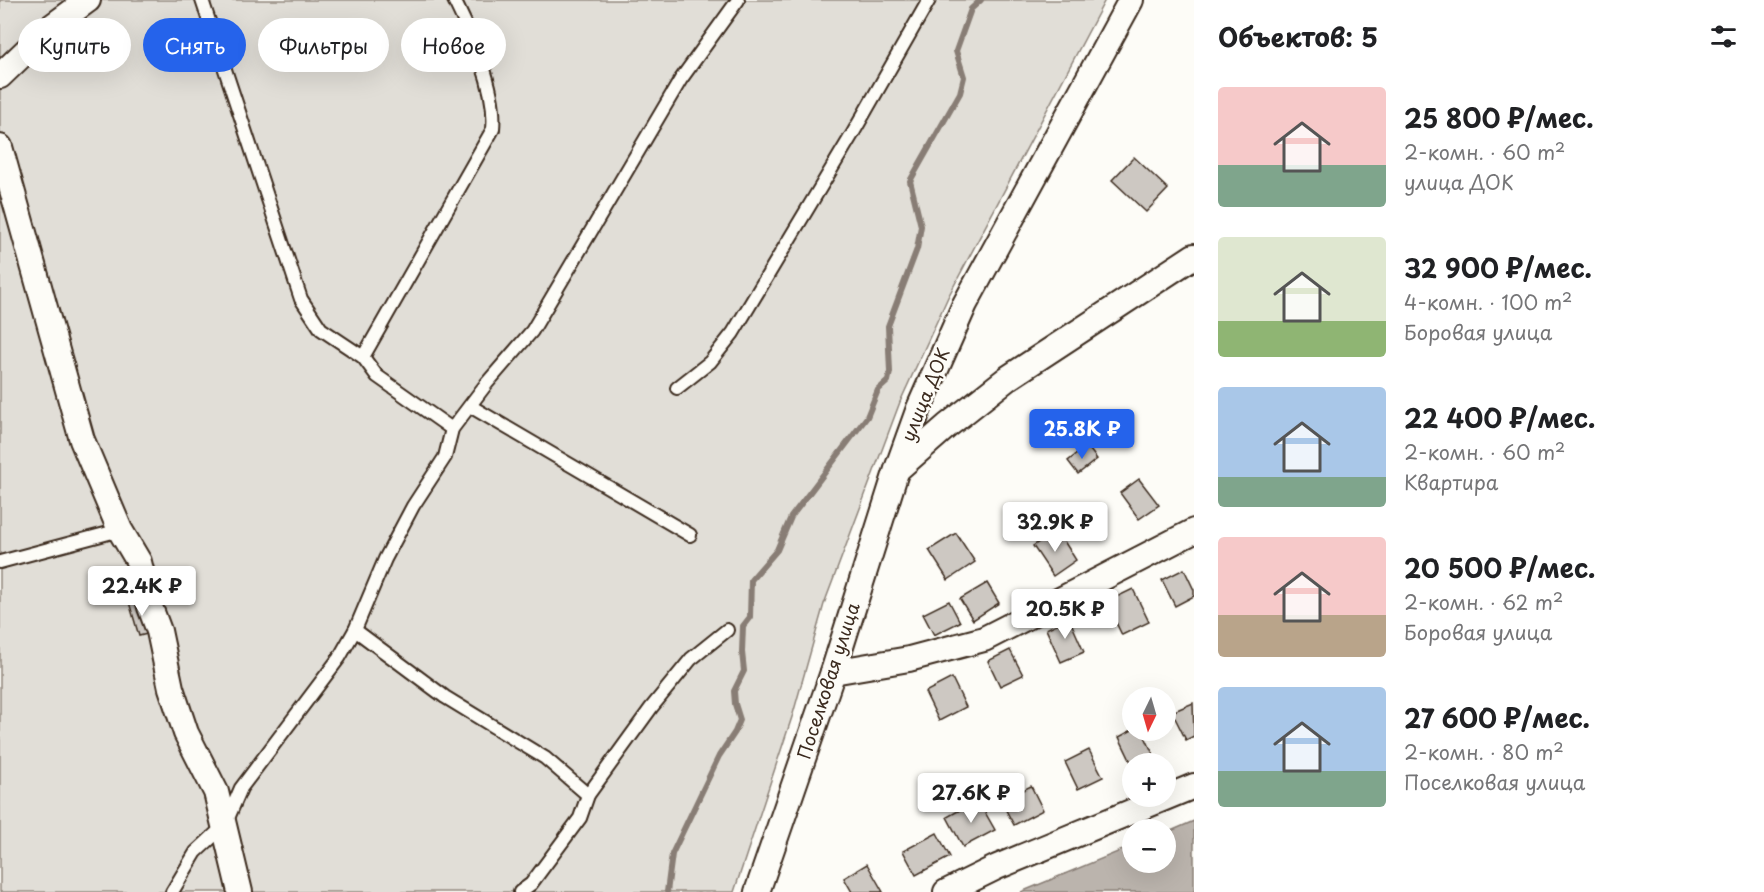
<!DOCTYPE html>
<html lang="ru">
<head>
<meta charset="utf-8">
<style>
  :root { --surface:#fff; --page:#f2f2f2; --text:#202124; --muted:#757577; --accent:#2563eb }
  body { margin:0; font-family:"Playpen Sans",sans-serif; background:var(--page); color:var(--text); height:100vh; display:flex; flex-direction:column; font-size:22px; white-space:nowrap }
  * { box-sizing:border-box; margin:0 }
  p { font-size:20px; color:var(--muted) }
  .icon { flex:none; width:33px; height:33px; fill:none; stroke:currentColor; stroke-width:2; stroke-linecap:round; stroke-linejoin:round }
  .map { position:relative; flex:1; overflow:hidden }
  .details { display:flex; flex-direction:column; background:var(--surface); width:570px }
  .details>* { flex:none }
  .banner { position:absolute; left:18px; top:18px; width:570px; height:54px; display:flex; gap:12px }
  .needle { width:39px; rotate:185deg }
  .controls { position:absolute; left:1122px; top:687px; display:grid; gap:12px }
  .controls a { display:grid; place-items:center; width:54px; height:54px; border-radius:50%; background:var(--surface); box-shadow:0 6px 24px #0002; font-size:30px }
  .price { position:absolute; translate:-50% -51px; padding:0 14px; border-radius:6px; background:#fff; color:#222; font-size:20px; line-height:39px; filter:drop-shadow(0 2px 3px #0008) }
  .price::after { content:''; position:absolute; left:50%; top:36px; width:18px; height:14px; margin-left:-9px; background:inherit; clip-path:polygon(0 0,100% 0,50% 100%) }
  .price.active { background:var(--accent); color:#fff }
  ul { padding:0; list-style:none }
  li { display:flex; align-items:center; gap:18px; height:150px; padding:0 24px }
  li span { display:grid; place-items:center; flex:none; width:168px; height:120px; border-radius:6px; color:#555 }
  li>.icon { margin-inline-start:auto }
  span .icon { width:72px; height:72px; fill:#fffc; stroke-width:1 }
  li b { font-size:26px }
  h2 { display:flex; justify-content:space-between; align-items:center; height:72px; padding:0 24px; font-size:26px }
  .tag { padding:0 21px; border-radius:27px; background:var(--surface); box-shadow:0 6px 24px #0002; font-size:21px; line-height:54px }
  .tag.active { background:var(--accent); color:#fff }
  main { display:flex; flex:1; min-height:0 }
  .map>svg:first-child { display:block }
  .green { fill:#e1ded7; stroke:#8e847a; stroke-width:1.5 }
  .water { fill:#bbb4ad; stroke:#887d74; stroke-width:1.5 }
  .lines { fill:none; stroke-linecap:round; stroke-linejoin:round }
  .stream { stroke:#887d74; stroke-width:6 }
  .building { fill:#cdc8c2; stroke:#3b2a1e; stroke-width:1.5 }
  .service-casing { stroke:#3b2a1e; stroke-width:16 }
  .minor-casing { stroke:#3b2a1e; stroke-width:28 }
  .service { stroke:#fdfcf7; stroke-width:12 }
  .minor { stroke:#fdfcf7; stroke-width:24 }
  .labels { text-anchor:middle; stroke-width:5; stroke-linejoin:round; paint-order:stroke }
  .street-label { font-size:18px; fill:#3b2a1e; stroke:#fdfcf7 }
</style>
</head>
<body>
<main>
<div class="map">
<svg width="1194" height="892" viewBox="0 0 1194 892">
  <rect width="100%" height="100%" fill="#fdfcf7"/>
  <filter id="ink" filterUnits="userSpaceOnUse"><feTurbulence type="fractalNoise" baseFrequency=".0167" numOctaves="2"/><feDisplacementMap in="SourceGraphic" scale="12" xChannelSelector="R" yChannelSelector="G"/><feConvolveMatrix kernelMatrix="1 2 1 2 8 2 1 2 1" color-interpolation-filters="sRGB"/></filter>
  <g filter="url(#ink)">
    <!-- green -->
    <polygon class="green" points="0,0 1105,0 948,297 900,402 824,604 793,714 734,892 0,892"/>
    <!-- water -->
    <polygon class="water" points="1194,821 1194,892 1021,892 1132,846 1132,862 1166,862 1166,833"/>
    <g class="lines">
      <!-- stream -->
      <polyline class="stream" points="667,892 672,854 719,756 735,732 740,720 735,704 734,691 744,671 742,652 743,626 750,617 751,580 777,550 791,517 867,417 878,390 888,381 890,372 888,326 917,249 921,226 910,181 960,93 964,77 956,51 971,9 981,0"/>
    </g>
    <!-- building -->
    <g class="building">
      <polygon points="1134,157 1168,189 1146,212 1112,180"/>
      <polygon points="1087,446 1097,459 1078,474 1068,461"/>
      <polygon points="1139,479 1159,505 1139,519 1120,493"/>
      <polygon points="1057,530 1076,560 1053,576 1033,546"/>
      <polygon points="956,533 975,562 948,580 929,550"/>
      <polygon points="1184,569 1194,590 1194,596 1175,606 1162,580"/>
      <polygon points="987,583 999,603 973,620 960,599"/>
      <polygon points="1133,589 1149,622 1122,635 1106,602"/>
      <polygon points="145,598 155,632 139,636 129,602"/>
      <polygon points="949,601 960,622 934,635 923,614"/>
      <polygon points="1069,618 1084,652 1061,662 1046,629"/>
      <polygon points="1010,650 1023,675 1000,686 988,661"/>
      <polygon points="952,678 966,707 939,721 925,692"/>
      <polygon points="1193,703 1194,736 1186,740 1172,712"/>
      <polygon points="1132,730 1142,730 1153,754 1132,764 1119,737"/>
      <polygon points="1089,750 1103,777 1078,789 1065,762"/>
      <polygon points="1031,786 1043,810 1014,825 1001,801"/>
      <polygon points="978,800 995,830 963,847 947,817"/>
      <polygon points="937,833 950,857 916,875 903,851"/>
      <polygon points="867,864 883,892 852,892 844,878"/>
    </g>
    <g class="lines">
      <defs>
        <g id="service">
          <polyline points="202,0 301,299 321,329 363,357 377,376 452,429"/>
          <path d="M363 357 493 129C497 88 472 37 454 0"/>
          <polyline points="677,388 710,362 733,333 853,133 929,0"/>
          <polyline points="470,406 690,535"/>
          <polyline points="0,562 120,530"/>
          <polyline points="355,630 445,697 545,758 588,795"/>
          <polyline points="172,892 196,852 225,825 241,788 339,658 355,630 385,559 413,506 445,457 452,429 487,383 532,331 681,79 738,0"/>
          <polyline points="520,892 531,884 580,818 588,795 651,708 691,659 727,630"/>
        </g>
        <g id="minor">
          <polyline points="0,76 51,27 88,0"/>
          <polyline points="0,147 82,440 120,530 139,562 150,607 159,631 171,688 186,733 216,792 240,892"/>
          <polyline points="899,468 947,426 1008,378 1194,256"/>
          <polyline points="833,672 909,659 984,639 1194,531"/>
          <polyline points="757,892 833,672 897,469 919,408 965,304 1131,0"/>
          <polyline points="946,892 997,867 1194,786"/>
        </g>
      </defs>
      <!-- service casing -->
      <use href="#service" class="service-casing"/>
      <!-- minor casing -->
      <use href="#minor" class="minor-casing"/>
      <!-- service -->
      <use href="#service" class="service"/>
      <!-- minor -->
      <use href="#minor" class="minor"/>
    </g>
  </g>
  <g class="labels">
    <!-- street labels -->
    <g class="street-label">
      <text transform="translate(926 395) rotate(-68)" y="6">улица ДОК</text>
      <text transform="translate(829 681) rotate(-72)" y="6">Поселковая улица</text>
    </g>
  </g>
</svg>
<div class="controls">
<a><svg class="needle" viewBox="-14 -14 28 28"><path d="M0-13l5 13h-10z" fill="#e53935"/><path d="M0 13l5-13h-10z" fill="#757577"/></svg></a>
<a>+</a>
<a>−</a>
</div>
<b class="price active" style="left:1082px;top:460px">25.8K ₽</b>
<b class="price" style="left:1055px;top:553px">32.9K ₽</b>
<b class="price" style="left:142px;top:617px">22.4K ₽</b>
<b class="price" style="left:1065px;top:640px">20.5K ₽</b>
<b class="price" style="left:971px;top:824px">27.6K ₽</b>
<div class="banner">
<a class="tag">Купить</a>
<a class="tag active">Снять</a>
<a class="tag">Фильтры</a>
<a class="tag">Новое</a>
</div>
</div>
<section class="details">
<h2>Объектов: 5<svg class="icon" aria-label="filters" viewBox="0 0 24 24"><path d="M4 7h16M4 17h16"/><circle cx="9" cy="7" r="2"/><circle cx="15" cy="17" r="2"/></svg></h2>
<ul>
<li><span style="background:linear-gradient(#f6c9c9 65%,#7fa58c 0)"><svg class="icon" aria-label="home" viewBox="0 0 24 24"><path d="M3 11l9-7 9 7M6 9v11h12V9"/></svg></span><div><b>25 800 ₽/мес.</b><p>2-комн. · 60 m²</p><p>улица ДОК</p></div></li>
<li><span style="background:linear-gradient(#dfe7d0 70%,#8fb573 0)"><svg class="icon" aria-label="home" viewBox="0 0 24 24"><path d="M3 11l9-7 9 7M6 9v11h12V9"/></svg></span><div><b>32 900 ₽/мес.</b><p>4-комн. · 100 m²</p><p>Боровая улица</p></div></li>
<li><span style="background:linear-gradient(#a9c7e8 75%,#7fa58c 0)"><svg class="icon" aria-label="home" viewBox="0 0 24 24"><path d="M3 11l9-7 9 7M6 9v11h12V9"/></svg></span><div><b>22 400 ₽/мес.</b><p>2-комн. · 60 m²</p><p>Квартира</p></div></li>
<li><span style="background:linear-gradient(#f6c9c9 65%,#b9a48a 0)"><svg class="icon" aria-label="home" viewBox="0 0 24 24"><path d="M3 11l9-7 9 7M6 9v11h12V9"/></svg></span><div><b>20 500 ₽/мес.</b><p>2-комн. · 62 m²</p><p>Боровая улица</p></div></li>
<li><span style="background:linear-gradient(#a9c7e8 70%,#7fa58c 0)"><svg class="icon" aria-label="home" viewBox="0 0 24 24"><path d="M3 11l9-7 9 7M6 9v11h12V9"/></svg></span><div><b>27 600 ₽/мес.</b><p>2-комн. · 80 m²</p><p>Поселковая улица</p></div></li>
</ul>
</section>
</main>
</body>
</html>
